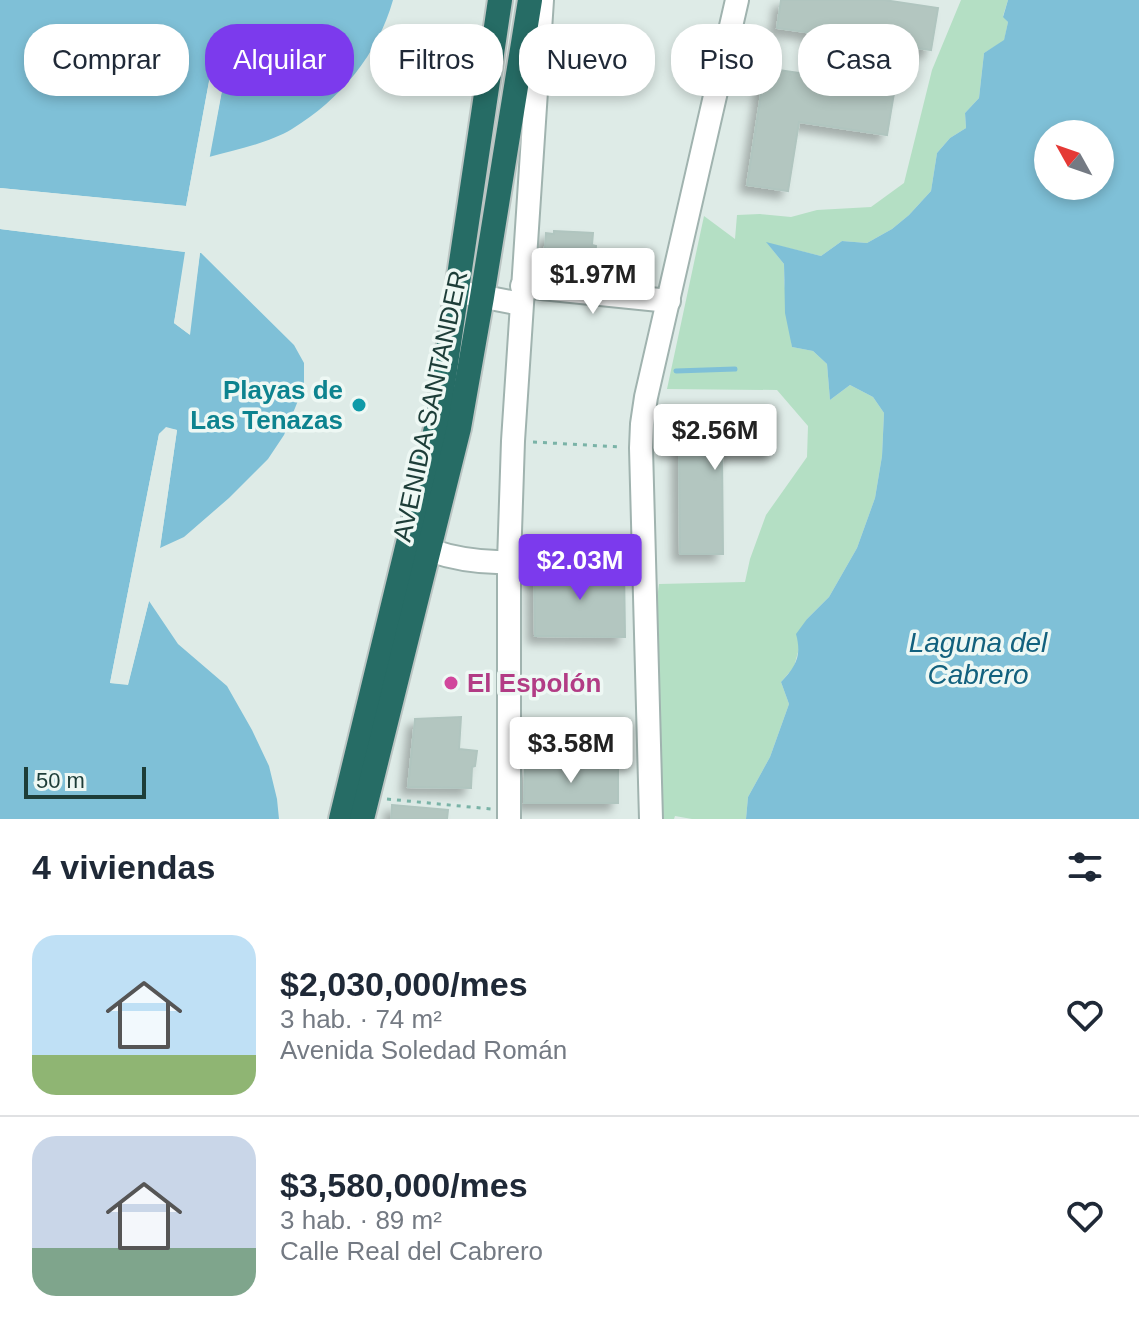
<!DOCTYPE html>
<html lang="es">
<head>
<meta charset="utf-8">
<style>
  :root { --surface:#fff; --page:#f6f6f7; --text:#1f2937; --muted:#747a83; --line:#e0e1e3; --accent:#7c3aed }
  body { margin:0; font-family:Arial,sans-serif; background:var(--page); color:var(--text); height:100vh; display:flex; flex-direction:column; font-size:30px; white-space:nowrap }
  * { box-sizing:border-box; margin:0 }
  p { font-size:26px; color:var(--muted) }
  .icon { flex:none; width:44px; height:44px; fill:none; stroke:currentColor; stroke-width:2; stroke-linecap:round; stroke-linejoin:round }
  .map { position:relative; height:819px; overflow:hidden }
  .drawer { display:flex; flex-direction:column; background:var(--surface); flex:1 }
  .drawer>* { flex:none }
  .guide { position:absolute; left:24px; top:24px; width:1092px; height:72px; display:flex; gap:16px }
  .needle { width:52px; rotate:310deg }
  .controls { position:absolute; left:1034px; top:120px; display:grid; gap:16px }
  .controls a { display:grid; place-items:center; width:80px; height:80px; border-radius:50%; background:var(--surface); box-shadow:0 4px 12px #0003; font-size:40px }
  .scale { position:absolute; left:24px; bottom:20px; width:122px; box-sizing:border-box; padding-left:8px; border:4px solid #1d3d38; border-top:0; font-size:22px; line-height:28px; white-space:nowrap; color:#1d3d38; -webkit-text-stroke:6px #eef8f4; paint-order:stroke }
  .price { position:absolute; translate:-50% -68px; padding:0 18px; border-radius:8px; background:#fff; color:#222; font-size:26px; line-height:52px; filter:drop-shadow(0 2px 4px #0008) }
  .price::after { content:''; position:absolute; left:50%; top:48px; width:24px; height:18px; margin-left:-12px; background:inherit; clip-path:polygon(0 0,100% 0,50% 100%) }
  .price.current { background:var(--accent); color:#fff }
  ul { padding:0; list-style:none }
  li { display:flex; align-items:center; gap:24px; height:200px; padding:0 32px }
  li+li { border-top:2px solid var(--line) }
  li span { display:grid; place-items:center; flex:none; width:224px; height:160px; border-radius:24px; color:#555 }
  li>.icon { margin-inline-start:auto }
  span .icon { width:96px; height:96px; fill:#fffc; stroke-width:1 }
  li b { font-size:34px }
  h2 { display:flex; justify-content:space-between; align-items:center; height:96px; padding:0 32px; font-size:34px }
  .pill { padding:0 28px; border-radius:32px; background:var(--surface); box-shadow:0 4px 12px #0003; font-size:28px; line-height:72px }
  .pill.current { background:var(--accent); color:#fff }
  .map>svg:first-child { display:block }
  .green { fill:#b4dfc4 }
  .water { fill:#7fc0d7; fill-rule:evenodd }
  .pier { fill:#deebe7 }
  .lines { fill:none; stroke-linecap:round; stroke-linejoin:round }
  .stream { stroke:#7fc0d7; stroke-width:5 }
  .building { fill:#b3c6c0; stroke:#b0c5bf; stroke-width:2; filter:url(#shadow) }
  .minor-casing { stroke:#a0b3af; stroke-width:26 }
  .highway-casing { stroke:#bbc5c3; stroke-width:28 }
  .path { stroke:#7ab3a7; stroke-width:3; stroke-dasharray:4 6; stroke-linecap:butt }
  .minor { stroke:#fff; stroke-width:22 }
  .highway { stroke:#266c65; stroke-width:24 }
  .culture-dot { fill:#0f9aa8; stroke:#eef8f4; stroke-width:3 }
  .hotel-dot { fill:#d1479c; stroke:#eef8f4; stroke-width:3 }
  .labels { text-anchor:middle; stroke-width:7; stroke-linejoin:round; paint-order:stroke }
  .culture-label { font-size:26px; font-weight:bold; fill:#0d838f; stroke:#eef8f4; text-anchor:end }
  .street-label { font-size:26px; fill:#1d3d38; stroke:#eef8f4 }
  .hotel-label { font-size:26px; font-weight:bold; fill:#b23c85; stroke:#eef8f4; text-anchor:start }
  .water-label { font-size:28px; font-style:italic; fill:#12617e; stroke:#eef8f4 }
</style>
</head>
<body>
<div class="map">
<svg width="1139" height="819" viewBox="0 0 1139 819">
  <defs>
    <filter id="shadow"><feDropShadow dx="-7" dy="7" stdDeviation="4" flood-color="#0004"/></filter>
  </defs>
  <rect width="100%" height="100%" fill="#deebe7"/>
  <!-- green -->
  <polygon class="green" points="961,0 1008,0 1003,16 1008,22 1004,41 984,53 979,98 965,113 966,128 950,138 937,153 931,191 909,215 892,229 867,243 842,241 821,256 767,243 784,264 784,280 792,347 813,351 827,364 830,400 850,385 873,397 884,413 882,456 875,498 857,548 829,597 807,619 794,667 781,682 789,704 770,757 748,797 746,819 692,819 675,816 674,819 658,819 655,613 659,584 745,582 750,559 766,515 807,457 808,426 777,390 667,389 704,216 735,239 737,215 760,214 791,217 817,210 871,207 904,183 932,70"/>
  <!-- water -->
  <g class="water">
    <path d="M0 0H393C378 54 340 100 292 129 269 143 235 150 209 157L230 48 218 49 214 55 186 206 0 188Z"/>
    <path d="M1008 0H1139V819H746L748 797 770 757 789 704 781 682C796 666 802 656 796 634L807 619 829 597 857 548 875 498 882 456 884 413 873 397 850 385 830 400 827 364 813 351 792 347 785 313 784 264 766 242 821 256 842 241 867 243 892 229 909 215 931 191 937 153 950 138 966 128 965 113 979 98 984 53 1004 40 1008 22 1003 17ZM1048 134H1100V186H1048Z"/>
    <polygon points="0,229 186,252 174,323 189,334 200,252 294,345 304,363 304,386 284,435 268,459 229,498 184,537 160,548 177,430 166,428 159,434 110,683 128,684 149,601 178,644 227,686 252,730 269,766 277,799 279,819 0,819"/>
  </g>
  <!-- pier -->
  <g class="pier">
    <polygon points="224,47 230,48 209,161 206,157 225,51 221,52 218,56 188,209 0,192 0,188 186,206 214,54 218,49"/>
    <polygon points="0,225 188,249 190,253 178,321 187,327 196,251 198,249 202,249 206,253 200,253 190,335 174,323 185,252 0,229"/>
    <polygon points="166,427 177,430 160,548 159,552 156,548 173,433 167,432 163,436 115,680 125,681 145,599 149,597 149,601 128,685 110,683 159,434"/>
  </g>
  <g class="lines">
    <!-- stream -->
    <polyline class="stream" points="676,371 735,369"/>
  </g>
  <!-- building -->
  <g class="building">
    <polygon points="781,0 884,0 938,8 931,50 777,28"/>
    <polygon points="765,68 895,87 887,135 799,122 788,191 747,185"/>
    <polygon points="554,231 593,233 592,245 596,246 595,260 586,260 585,274 543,271 546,233 554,234"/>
    <polygon points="773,409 773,454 722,454 723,554 680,554 679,439 714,410"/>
    <polygon points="624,566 625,637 535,636 534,570"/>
    <polygon points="461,717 459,749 477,751 475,766 472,767 471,788 408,787 415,719"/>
    <polygon points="525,767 618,767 618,803 524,803"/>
    <polygon points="392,805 448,810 447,819 391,819"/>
  </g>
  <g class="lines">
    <defs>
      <g id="minor">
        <polyline points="522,286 669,301"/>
        <polyline points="464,293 521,304"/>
        <path d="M429 550C455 559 481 563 509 562"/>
        <polyline points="509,819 509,562 513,441 542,0"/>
        <polyline points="651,819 641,448 642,424 646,397 737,0"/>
      </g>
      <g id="highway">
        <polyline points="341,819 437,424 500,0"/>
        <polyline points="362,819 459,428 482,297 530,0"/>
      </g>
    </defs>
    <!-- minor casing -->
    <use href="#minor" class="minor-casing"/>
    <!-- highway casing -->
    <use href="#highway" class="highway-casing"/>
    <!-- path -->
    <g class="path">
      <polyline points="533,442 621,447"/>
      <polyline points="387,799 491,809"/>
    </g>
    <!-- minor -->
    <use href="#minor" class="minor"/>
    <!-- highway -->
    <use href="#highway" class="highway"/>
  </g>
  <!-- markers -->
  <circle class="culture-dot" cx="359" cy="405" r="8"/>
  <circle class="hotel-dot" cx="451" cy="683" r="8"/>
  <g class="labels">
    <!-- culture labels -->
    <g class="culture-label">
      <text x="343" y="399">Playas de<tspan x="343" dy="30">Las Tenazas</tspan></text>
    </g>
    <!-- street labels -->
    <g class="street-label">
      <text transform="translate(430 406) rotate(-78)" y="9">AVENIDA SANTANDER</text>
    </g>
    <!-- hotel labels -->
    <g class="hotel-label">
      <text x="467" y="692">El Espolón</text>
    </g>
    <!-- water labels -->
    <g class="water-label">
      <text x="978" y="652">Laguna del<tspan x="978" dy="32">Cabrero</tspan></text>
    </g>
  </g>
</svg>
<div class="controls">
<a><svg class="needle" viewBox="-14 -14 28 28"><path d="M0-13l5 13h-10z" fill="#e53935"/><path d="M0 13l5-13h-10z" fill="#747a83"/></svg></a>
</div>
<div class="scale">50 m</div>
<b class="price" style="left:593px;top:316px">$1.97M</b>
<b class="price" style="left:715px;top:472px">$2.56M</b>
<b class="price current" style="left:580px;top:602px">$2.03M</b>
<b class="price" style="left:571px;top:785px">$3.58M</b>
<div class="guide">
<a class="pill">Comprar</a>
<a class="pill current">Alquilar</a>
<a class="pill">Filtros</a>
<a class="pill">Nuevo</a>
<a class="pill">Piso</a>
<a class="pill">Casa</a>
</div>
</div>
<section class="drawer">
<h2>4 viviendas<svg class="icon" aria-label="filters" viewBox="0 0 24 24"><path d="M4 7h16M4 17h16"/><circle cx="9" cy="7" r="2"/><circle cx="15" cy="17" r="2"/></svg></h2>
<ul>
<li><span style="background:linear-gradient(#bfe0f5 75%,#8fb573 0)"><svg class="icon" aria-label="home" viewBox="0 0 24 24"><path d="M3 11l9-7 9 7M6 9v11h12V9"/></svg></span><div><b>$2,030,000/mes</b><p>3 hab. · 74 m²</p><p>Avenida Soledad Román</p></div><svg class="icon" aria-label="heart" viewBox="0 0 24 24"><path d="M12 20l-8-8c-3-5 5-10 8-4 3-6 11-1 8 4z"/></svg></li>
<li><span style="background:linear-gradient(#c9d6e8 70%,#7fa58c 0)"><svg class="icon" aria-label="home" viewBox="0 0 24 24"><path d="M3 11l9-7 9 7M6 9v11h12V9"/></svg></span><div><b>$3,580,000/mes</b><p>3 hab. · 89 m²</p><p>Calle Real del Cabrero</p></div><svg class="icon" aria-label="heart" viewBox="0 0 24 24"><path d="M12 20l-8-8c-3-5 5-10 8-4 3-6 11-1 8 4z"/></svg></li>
</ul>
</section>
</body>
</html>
